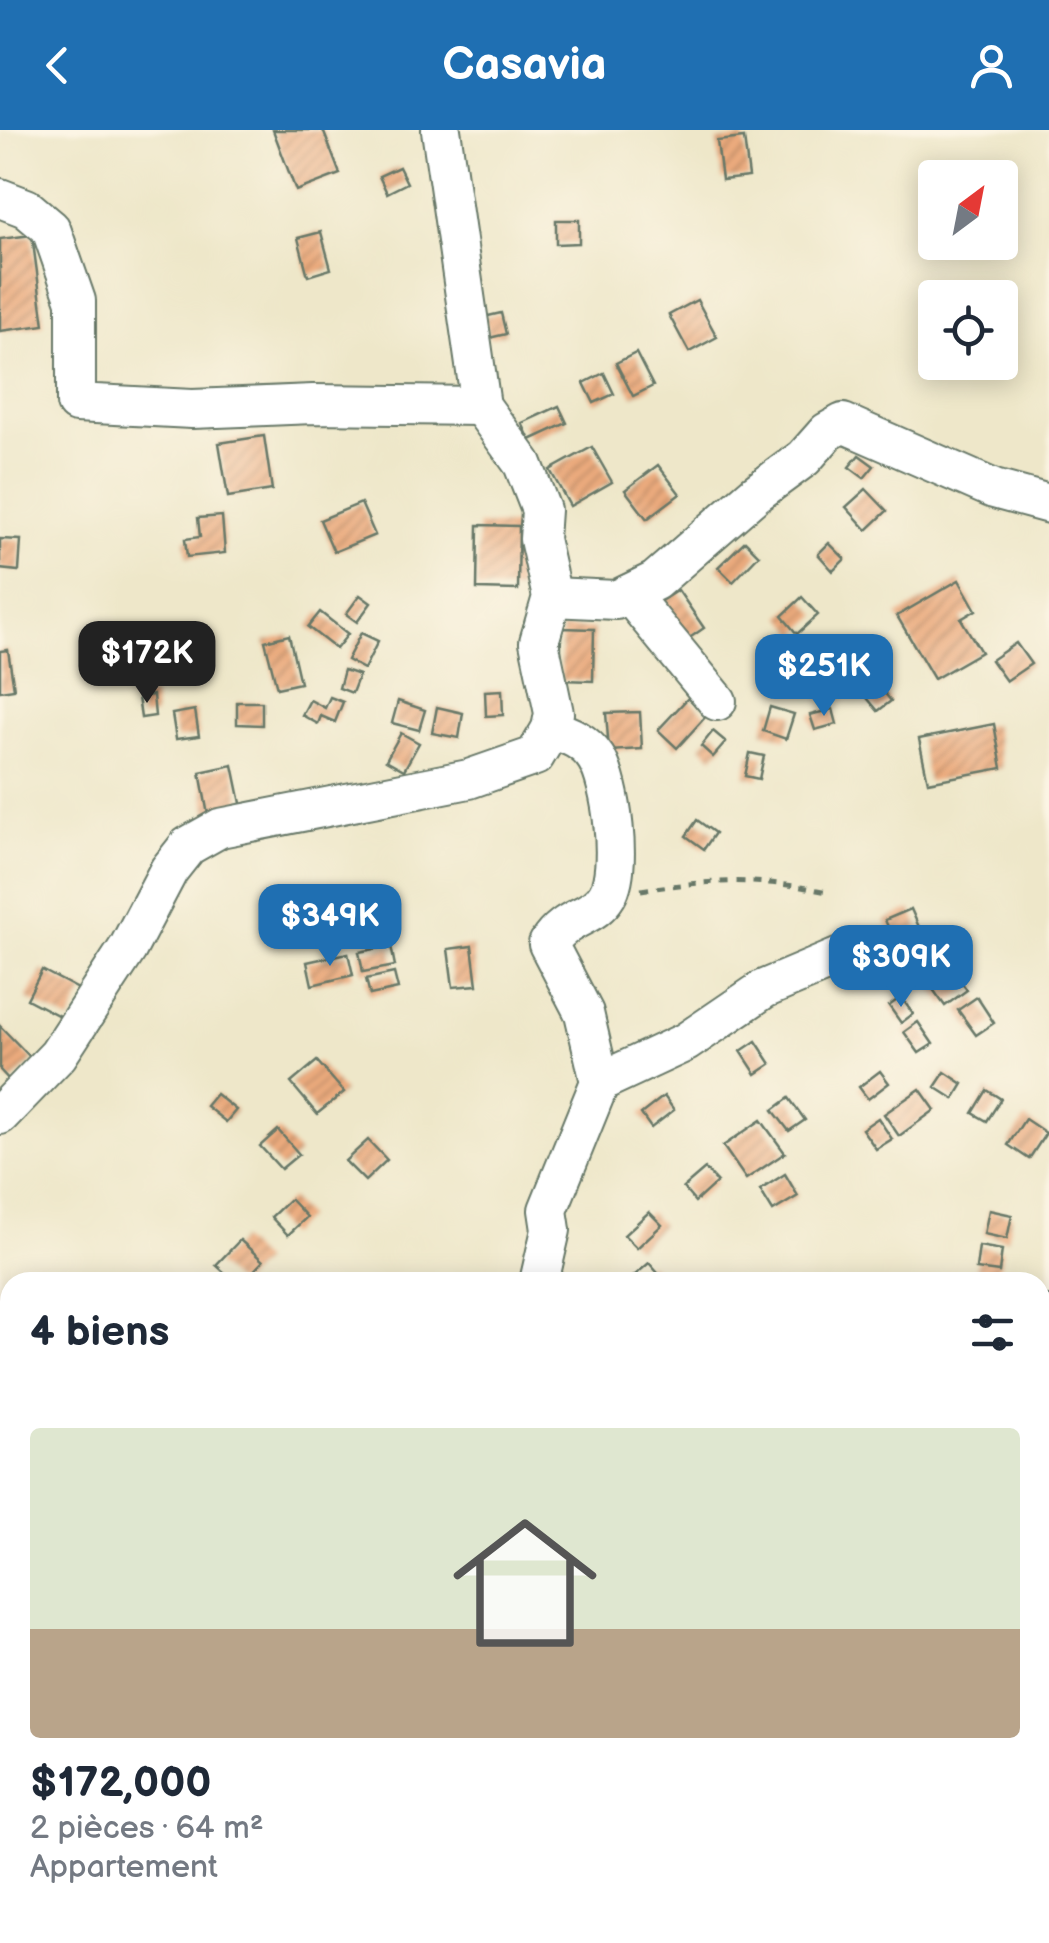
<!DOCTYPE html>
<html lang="fr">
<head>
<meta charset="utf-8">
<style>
  :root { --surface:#fff; --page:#f2f2f3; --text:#1f2937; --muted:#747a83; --line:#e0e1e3; --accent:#1f6fb2 }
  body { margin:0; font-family:"Balsamiq Sans",sans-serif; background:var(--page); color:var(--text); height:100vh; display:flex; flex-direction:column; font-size:38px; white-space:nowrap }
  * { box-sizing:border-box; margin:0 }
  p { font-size:32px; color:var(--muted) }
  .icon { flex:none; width:55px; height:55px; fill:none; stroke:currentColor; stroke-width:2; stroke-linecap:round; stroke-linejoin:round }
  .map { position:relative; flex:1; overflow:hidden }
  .sheet { position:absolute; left:0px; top:1142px; width:1050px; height:672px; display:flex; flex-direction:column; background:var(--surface); border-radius:30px 30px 0 0; box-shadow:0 5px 25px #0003 }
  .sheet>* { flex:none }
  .needle { width:65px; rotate:32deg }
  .controls { position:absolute; left:918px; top:30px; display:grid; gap:20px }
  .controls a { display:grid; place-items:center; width:100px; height:100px; border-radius:10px; background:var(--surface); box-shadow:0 5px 25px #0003; font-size:50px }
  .price { position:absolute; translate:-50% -85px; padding:0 22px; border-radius:20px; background:var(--accent); color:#fff; font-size:32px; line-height:65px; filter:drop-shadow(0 2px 5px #0008) }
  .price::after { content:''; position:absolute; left:50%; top:60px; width:30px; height:22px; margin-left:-15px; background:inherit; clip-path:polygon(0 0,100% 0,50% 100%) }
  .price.current { background:#222; color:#fff }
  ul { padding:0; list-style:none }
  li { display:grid; align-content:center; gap:20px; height:530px; padding:0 30px }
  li+li { border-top:2px solid var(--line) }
  li span { display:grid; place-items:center; height:310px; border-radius:10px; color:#555 }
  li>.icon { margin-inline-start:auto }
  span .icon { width:180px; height:180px; fill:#fffc; stroke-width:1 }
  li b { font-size:42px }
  h2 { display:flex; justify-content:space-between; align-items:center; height:120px; padding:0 30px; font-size:42px }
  header { display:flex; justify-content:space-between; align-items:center; height:130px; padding:0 30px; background:var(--accent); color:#fff; font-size:45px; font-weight:600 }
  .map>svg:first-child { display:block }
  .building { fill:url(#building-hatch) }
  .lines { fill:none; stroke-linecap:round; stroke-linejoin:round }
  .minor-casing { stroke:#677868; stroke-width:42 }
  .path { stroke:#677868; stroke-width:5; stroke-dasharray:8 8; stroke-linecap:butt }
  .minor { stroke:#fff; stroke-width:38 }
</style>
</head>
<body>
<header><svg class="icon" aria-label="back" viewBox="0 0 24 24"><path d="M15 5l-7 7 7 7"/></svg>Casavia<svg class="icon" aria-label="person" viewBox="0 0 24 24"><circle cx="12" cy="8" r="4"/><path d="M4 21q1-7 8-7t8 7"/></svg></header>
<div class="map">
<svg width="1049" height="1813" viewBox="0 0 1049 1813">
  <defs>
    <pattern id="building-hatch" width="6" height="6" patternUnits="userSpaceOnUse" patternTransform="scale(2.5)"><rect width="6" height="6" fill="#ebaa7d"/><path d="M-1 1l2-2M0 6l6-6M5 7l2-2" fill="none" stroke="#be8c67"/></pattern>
  </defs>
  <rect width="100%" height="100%" fill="#fcf5e5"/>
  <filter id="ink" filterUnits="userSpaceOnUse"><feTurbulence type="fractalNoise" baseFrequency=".01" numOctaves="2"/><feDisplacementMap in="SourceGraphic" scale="20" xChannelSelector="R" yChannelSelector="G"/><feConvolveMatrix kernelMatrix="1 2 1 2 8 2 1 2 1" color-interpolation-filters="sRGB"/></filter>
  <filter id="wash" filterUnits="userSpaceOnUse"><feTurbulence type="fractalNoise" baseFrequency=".0048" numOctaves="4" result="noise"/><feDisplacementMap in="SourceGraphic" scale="40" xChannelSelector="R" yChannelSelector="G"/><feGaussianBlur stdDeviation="2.25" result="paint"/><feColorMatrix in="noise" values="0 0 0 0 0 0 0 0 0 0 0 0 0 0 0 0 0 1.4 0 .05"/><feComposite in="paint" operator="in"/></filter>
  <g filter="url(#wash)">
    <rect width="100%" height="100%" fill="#eee7c9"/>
    <g id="blocks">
      <!-- building -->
      <g class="building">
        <polygon points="273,0 323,0 340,44 296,61"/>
        <polygon points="744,8 749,47 722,50 717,11"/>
        <polygon points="399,37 407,53 387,63 379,46"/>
        <polygon points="556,90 579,90 579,113 556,114"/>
        <polygon points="321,102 331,139 308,146 298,108"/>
        <polygon points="32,105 44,195 0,201 0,109"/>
        <polygon points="697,170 717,207 689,222 669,185"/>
        <polygon points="501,183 506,204 489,208 484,187"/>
        <polygon points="636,223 653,256 633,266 616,233"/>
        <polygon points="604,243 614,264 594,273 584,253"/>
        <polygon points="559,276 567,293 530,310 522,293"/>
        <polygon points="264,306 272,360 228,367 219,313"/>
        <polygon points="592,317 612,352 570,376 550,340"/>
        <polygon points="859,325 874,336 864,348 849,337"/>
        <polygon points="658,335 680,364 647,389 625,360"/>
        <polygon points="866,359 887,381 867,400 846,377"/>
        <polygon points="361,373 375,405 334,422 320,390"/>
        <polygon points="222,386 225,423 187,427 185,409 200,407 198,388"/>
        <polygon points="478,395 519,396 518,460 477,459"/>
        <polygon points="0,409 21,410 19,441 0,439"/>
        <polygon points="745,411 759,425 733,452 718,437"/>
        <polygon points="829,413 845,429 833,441 818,424"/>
        <polygon points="959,450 976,480 961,489 981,522 934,549 897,486"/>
        <polygon points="678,460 704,498 685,511 659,472"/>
        <polygon points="360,465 371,473 357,492 346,484"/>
        <polygon points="802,467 818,485 797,504 782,486"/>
        <polygon points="320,482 348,504 336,519 308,497"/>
        <polygon points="561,498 594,499 593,551 561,550"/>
        <polygon points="361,503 378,511 364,539 347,530"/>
        <polygon points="289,505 300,553 277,558 265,511"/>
        <polygon points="1016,513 1031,534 1006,551 991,530"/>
        <polygon points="8,520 14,559 0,561 0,521"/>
        <polygon points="134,533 151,535 148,560 131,558"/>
        <polygon points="344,540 359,545 352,563 339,558"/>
        <polygon points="872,547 891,571 878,581 858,557"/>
        <polygon points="502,560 503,585 486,586 485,561"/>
        <polygon points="153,565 155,586 141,588 138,567"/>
        <polygon points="330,567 343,572 335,592 321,586 318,594 302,585 310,570 325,578"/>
        <polygon points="688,568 707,585 677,618 658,600"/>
        <polygon points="398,571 425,580 419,600 392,593"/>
        <polygon points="237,572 262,572 262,595 237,594"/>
        <polygon points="437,577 463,583 459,608 432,603"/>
        <polygon points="770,577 794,584 786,609 763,601"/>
        <polygon points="833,579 837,594 815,600 810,585"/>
        <polygon points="195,580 199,606 176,609 172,584"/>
        <polygon points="640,582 642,619 609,621 606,583"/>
        <polygon points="994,594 1002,638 928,652 919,609"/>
        <polygon points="713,601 726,612 713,627 701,616"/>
        <polygon points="401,603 419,613 404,640 386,630"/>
        <polygon points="750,623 764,626 759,649 745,646"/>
        <polygon points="233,635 242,678 208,685 200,642"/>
        <polygon points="697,690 715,703 704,719 686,706"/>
        <polygon points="911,779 919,797 893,808 885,790"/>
        <polygon points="391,816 395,836 363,842 359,822"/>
        <polygon points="472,816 477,855 453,857 448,819"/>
        <polygon points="348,823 353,845 312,855 307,832"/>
        <polygon points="42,840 84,862 69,891 27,869"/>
        <polygon points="954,842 967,860 945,876 932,858"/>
        <polygon points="394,843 398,859 370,865 366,849"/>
        <polygon points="901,867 913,884 901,893 889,876"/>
        <polygon points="977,867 994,893 976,905 958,880"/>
        <polygon points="918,892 933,914 919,923 904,902"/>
        <polygon points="0,896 33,930 11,952 0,940"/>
        <polygon points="756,911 771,934 756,944 741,921"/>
        <polygon points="317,931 344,962 317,984 291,953"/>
        <polygon points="880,941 889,953 868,969 859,957"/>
        <polygon points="945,942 963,954 954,969 935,957"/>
        <polygon points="920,959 935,980 899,1006 884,984"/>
        <polygon points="987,960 1001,969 987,991 973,983"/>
        <polygon points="216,964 236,980 226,992 206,976"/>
        <polygon points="664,966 674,980 651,998 641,984"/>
        <polygon points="789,968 805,990 789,1001 773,980"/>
        <polygon points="878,988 892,1009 876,1019 862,999"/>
        <polygon points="1025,989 1046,1003 1029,1029 1008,1015"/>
        <polygon points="761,990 785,1023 746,1049 723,1016"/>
        <polygon points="278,1000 299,1024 281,1039 260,1016"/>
        <polygon points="368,1010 387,1030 365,1051 345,1031"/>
        <polygon points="705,1039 717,1052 695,1072 683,1058"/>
        <polygon points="785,1044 798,1066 773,1081 760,1060"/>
        <polygon points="290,1069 307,1087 288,1105 271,1087"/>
        <polygon points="989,1080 1012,1085 1007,1109 984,1104"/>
        <polygon points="649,1082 662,1095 637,1118 624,1105"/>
        <polygon points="240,1110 263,1131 243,1152 235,1152 216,1135"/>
        <polygon points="979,1116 1002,1120 999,1142 976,1139"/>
        <polygon points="649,1133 666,1152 639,1152 634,1146"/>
        <polygon points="144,1805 197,1805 195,1813 142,1813"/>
      </g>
    </g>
  </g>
  <g filter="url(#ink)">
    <use href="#blocks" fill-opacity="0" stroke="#677868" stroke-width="2.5"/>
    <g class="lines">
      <defs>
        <g id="minor">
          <path d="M441 0 481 276 523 334 541 380 539 409 552 467 539 512 554 583 551 599C569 605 585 611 596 628 612 653 623 739 607 765 593 789 566 785 548 814L584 883 600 952 548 1080 551 1100 539 1152"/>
          <polyline points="0,68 26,78 51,99 76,171 76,273 192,279 313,274 481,276"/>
          <polyline points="629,464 717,571"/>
          <polyline points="552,467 616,470 655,451 755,364 804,328 827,302 843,293 994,359 1049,374"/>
          <polyline points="600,952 686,912 764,859 859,819"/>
          <polyline points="0,985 58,925 128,818 169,740 188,716 220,698 469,649 535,626 551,599"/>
          <polyline points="1040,1188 1049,1186"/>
          <polyline points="1040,1517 1049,1521"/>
          <polyline points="0,1583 10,1583"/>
        </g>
      </defs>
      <!-- minor casing -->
      <use href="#minor" class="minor-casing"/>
      <!-- path -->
      <g class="path">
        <path d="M641 760C710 750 758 747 827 762"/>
        <polyline points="648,1813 651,1805"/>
      </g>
      <!-- minor -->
      <use href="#minor" class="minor"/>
    </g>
  </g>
</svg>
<div class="controls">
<a><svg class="needle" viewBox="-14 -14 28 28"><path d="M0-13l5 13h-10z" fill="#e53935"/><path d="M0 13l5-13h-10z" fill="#747a83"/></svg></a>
<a><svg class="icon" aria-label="locate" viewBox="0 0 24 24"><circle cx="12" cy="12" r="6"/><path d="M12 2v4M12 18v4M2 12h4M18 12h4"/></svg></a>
</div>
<b class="price current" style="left:147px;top:576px">$172K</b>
<b class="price" style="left:824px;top:589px">$251K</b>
<b class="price" style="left:330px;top:839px">$349K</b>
<b class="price" style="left:901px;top:880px">$309K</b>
<section class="sheet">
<h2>4 biens<svg class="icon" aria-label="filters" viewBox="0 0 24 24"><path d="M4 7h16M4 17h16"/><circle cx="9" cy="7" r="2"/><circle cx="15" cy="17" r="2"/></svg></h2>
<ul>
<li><span style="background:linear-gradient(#dfe7d0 65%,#b9a48a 0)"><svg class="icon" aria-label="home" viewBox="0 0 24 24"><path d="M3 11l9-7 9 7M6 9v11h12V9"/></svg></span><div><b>$172,000</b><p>2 pièces · 64 m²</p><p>Appartement</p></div></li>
</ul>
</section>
</div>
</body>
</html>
